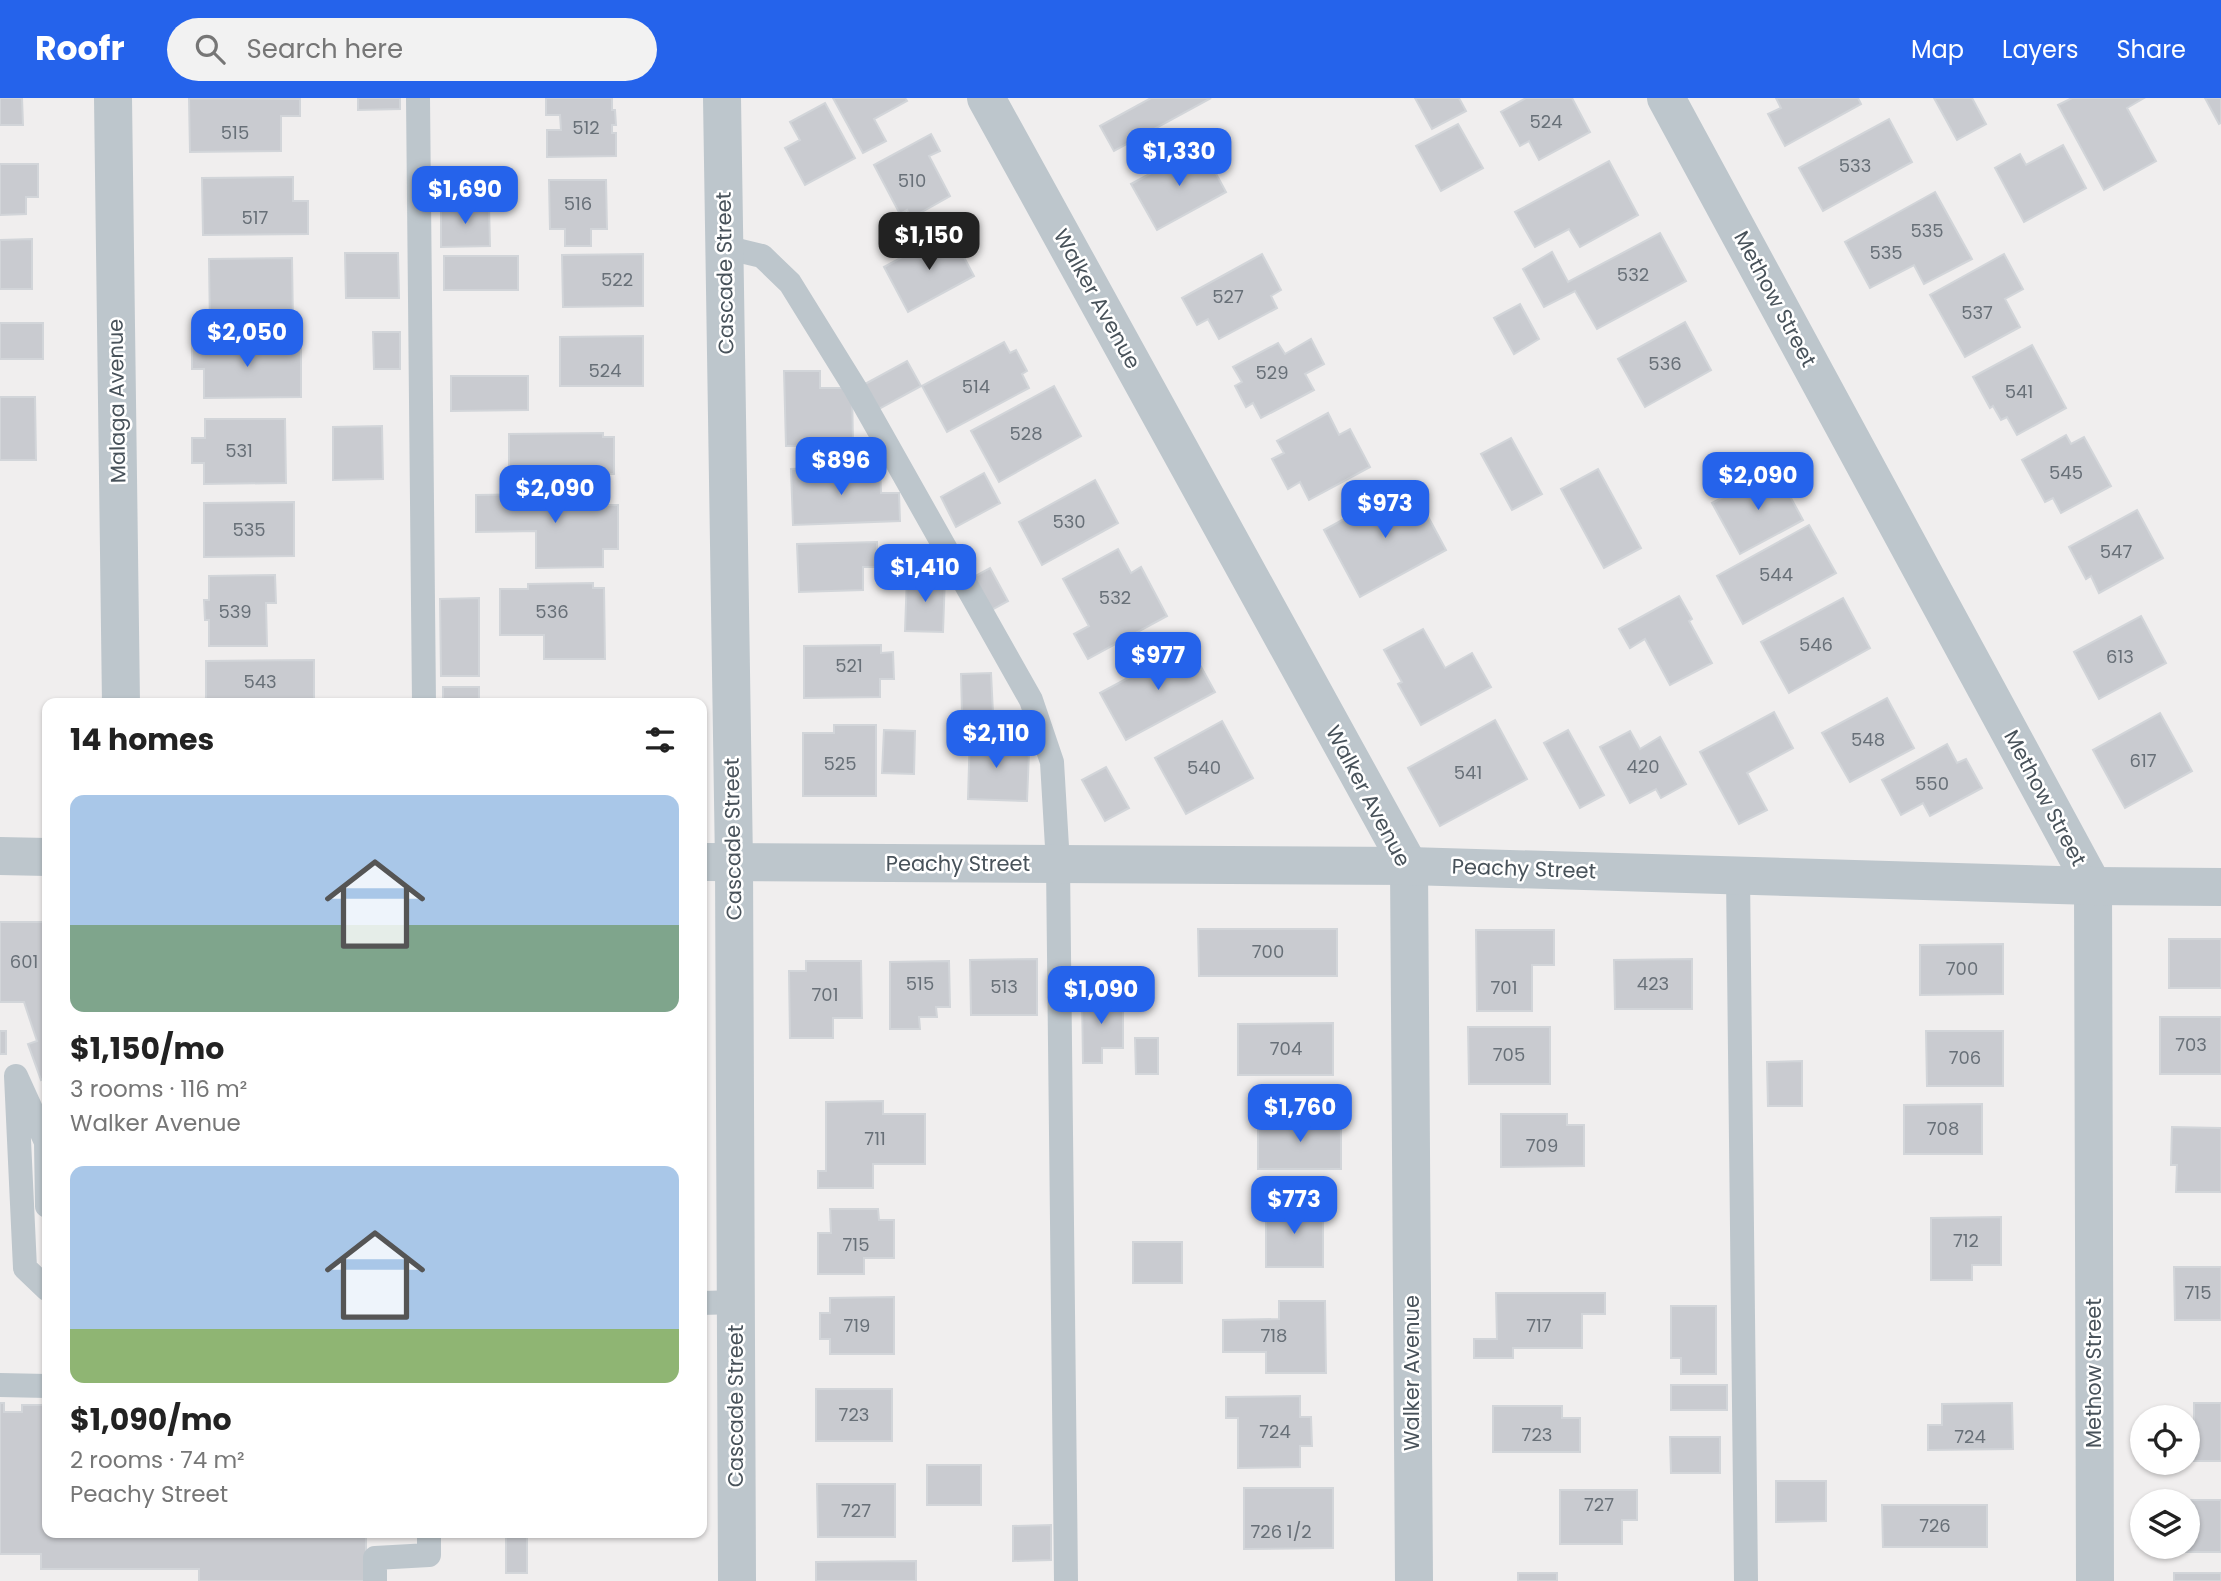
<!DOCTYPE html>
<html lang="en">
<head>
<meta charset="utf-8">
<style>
  :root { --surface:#fff; --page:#f2f2f2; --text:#222; --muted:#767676; --accent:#2563eb }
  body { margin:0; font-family:Poppins,sans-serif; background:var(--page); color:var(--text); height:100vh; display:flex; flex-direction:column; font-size:26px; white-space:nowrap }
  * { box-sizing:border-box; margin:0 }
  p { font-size:23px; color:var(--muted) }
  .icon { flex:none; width:38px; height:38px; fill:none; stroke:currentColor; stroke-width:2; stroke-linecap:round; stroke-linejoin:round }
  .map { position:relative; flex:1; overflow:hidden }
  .side { position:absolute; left:42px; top:600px; width:665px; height:840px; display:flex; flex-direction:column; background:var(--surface); border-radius:14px; box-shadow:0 2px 5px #0004 }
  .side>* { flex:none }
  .controls { position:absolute; left:2130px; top:1307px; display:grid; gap:14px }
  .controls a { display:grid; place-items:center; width:70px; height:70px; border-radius:50%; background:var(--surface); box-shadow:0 2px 5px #0004; font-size:35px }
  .price { position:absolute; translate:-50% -60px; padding:0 16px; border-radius:14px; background:var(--accent); color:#fff; font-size:23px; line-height:46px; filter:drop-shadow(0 2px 4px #0008) }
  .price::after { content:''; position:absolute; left:50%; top:42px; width:21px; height:16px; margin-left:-10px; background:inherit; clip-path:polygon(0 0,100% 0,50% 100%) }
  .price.current { background:#222; color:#fff }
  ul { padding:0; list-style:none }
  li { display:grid; align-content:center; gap:14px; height:371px; padding:0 28px }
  li span { display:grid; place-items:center; height:217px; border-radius:14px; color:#555 }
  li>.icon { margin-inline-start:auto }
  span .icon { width:126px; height:126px; fill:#fffc; stroke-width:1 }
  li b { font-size:30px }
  h2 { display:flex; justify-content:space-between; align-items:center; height:84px; padding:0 28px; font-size:30px }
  header { display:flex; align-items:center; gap:42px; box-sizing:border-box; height:98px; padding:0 35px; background:var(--accent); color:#fff }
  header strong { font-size:33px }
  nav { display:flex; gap:38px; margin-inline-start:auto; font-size:24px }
  .search { width:490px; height:63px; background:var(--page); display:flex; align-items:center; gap:18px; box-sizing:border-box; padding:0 24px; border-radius:38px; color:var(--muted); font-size:26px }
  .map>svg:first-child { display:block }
  .building { fill:#c9cbd0; stroke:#d2d5d9; stroke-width:2 }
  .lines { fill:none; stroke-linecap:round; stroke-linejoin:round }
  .service { stroke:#bdc6cc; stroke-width:24 }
  .minor { stroke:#bdc6cc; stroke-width:38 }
  .labels { text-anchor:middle; stroke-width:5; stroke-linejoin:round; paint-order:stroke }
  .number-label { font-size:18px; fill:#687078 }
  .street-label { font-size:21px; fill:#48525a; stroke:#fff }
</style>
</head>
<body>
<header>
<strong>Roofr</strong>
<div class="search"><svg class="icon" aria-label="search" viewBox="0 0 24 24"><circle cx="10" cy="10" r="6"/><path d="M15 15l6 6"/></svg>Search here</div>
<nav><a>Map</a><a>Layers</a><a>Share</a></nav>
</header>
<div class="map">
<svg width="2221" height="1483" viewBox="0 0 2221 1483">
  <rect width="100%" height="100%" fill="#f0eeee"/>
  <!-- building -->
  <g class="building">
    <polygon points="0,0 22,0 23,27 0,27"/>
    <polygon points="189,0 300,1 300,18 281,18 281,53 190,54"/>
    <polygon points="358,0 400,0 400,11 358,12"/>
    <polygon points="546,0 612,0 612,12 615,12 616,27 612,27 612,35 616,35 616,58 547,59 547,32 561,32 560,17 546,17"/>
    <polygon points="833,0 905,0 907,3 874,21 886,43 863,55"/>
    <polygon points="1151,0 1211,0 1114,53 1100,28"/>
    <polygon points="1415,0 1459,0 1466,13 1432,31"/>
    <polygon points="1526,0 1572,0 1590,34 1539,62 1529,43 1520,48 1501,14"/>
    <polygon points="1776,0 1858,0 1861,6 1785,48 1768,16 1781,10"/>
    <polygon points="1934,0 1972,0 1986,26 1957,42"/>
    <polygon points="2072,0 2144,0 2127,10 2156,63 2104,92 2058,7"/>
    <polygon points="2205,0 2221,0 2221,25 2219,26"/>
    <polygon points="825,5 855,60 805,87 785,50 800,42 790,24"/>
    <polygon points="1889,21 1912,64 1823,113 1799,70"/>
    <polygon points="1458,26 1483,70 1441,93 1416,48"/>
    <polygon points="931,36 940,53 929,58 950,98 911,120 907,112 900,116 874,67"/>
    <polygon points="2063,47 2086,90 2024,124 1995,70 2020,56 2026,67"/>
    <polygon points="1201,48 1226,94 1157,132 1131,86"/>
    <polygon points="1609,63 1638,117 1580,149 1569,131 1535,149 1515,114"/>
    <polygon points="0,66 38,66 38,99 26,99 26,116 0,117"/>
    <polygon points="293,79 293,103 308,103 308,136 203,137 202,80"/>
    <polygon points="549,82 606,82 607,131 591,131 591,148 565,148 565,131 550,131"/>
    <polygon points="1935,94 1972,161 1924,186 1914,167 1870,190 1845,144"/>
    <polygon points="489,107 490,148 441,149 441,108"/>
    <polygon points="950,133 974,178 908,214 884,169"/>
    <polygon points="1660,135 1686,183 1597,231 1575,193 1544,209 1523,171 1552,154 1568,184"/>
    <polygon points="32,141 32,191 0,191 0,142"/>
    <polygon points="345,155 398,155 399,200 346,200"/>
    <polygon points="643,156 643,208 563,209 562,157"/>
    <polygon points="1262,156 1281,192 1271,198 1277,210 1219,241 1208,221 1197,227 1182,200"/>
    <polygon points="2004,156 2023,191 2005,201 2020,229 1965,259 1930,197"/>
    <rect x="444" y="158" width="74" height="34"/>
    <polygon points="292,160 293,228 210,229 209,161"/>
    <polygon points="1520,206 1539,241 1514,256 1494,220"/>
    <polygon points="1685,224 1711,272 1645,309 1618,261"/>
    <rect x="0" y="225" width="43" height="36"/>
    <polygon points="373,234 400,234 400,271 374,271"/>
    <polygon points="192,237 223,237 224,247 301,246 301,299 204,300 204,271 192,271"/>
    <polygon points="643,238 643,288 560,288 560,239"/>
    <polygon points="1311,241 1324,266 1305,276 1314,292 1261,320 1253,305 1246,309 1235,288 1242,284 1233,269 1278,245 1285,256"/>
    <polygon points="1004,244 1010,255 1016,252 1027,273 1022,276 1029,290 947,334 922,288"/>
    <polygon points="2032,247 2066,310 2017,337 2007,319 2001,322 1993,308 1990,310 1973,279"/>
    <polygon points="907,263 921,288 879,311 865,286"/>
    <polygon points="784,273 820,273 820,290 852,290 853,347 786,348"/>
    <polygon points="451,278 528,278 528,312 451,313"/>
    <polygon points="1054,288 1081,338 999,384 971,333"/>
    <polygon points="0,299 35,299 36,362 0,362"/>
    <polygon points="1328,315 1339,337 1350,331 1370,369 1309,402 1300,384 1288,391 1272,361 1284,355 1277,343"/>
    <polygon points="205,321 285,321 286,385 204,386 204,365 192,365 192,340 205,340"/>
    <polygon points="382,328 383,381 333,382 333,329"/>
    <polygon points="603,335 603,339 614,339 614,376 603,376 603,379 551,380 551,385 509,386 509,336"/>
    <polygon points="2066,337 2071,346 2084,339 2111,388 2061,415 2053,400 2045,404 2022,362"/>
    <polygon points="1511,340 1542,396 1512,412 1481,356"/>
    <polygon points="880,368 881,395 899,395 900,423 793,427 791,371"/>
    <polygon points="1598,371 1641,450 1604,470 1561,391"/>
    <polygon points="1775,371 1803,422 1740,456 1712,405"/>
    <polygon points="984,375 1000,405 956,429 941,399"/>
    <polygon points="1095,382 1118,425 1042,467 1019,424"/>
    <polygon points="1410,385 1446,452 1360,499 1324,432"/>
    <polygon points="591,395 591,402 606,402 606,407 618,407 618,451 603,451 603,469 536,470 536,433 476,434 476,397"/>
    <polygon points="294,404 294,458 204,459 204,405"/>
    <polygon points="2137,412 2163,460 2099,495 2091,478 2086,481 2069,449"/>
    <polygon points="1809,427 1836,475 1743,526 1717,478"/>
    <polygon points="877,444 877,469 863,469 863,492 799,494 797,446"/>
    <polygon points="1118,451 1131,475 1141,469 1167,518 1088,561 1074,536 1089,528 1063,481"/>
    <polygon points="990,470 1008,503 988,514 970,481"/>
    <polygon points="275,477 276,505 266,505 267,548 209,548 209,522 205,522 204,502 209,502 209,478"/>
    <polygon points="907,478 945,478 943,534 905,533"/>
    <polygon points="593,485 593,490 604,490 605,561 544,561 544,537 500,537 500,491 528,491 528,486"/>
    <polygon points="1679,498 1692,521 1689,523 1712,565 1670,587 1645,541 1630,550 1619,531"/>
    <polygon points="479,500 479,578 441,578 440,501"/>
    <polygon points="1843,500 1870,550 1789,595 1761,544"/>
    <polygon points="2141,518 2166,565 2099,601 2074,554"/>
    <polygon points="1423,531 1445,570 1472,555 1491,589 1421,627 1398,586 1402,584 1384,552"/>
    <polygon points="881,547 881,555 893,554 894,581 880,581 880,599 804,600 804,548"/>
    <polygon points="1189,547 1215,594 1126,642 1100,595"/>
    <polygon points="314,562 314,606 206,606 206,563"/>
    <polygon points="991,575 993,615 962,616 961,576"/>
    <rect x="443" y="589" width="36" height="17"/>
    <polygon points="1887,600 1914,650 1850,684 1822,635"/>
    <polygon points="1774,614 1793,650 1747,675 1767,712 1739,726 1700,654"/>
    <polygon points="2160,615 2192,673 2125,710 2093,652"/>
    <polygon points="1495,622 1527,681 1440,728 1408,670"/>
    <polygon points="1222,623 1253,680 1186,716 1155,660"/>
    <polygon points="834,627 876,627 876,698 803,698 803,635 834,635"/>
    <polygon points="884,632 915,633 914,676 882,675"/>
    <polygon points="1568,632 1604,697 1580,710 1544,645"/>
    <polygon points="970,633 999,634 998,653 1029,654 1027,703 968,701"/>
    <polygon points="1630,633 1640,651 1660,639 1686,686 1661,700 1656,691 1630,705 1600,649"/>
    <polygon points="1947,646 1957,665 1966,661 1982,690 1930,718 1923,705 1901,717 1882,682"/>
    <polygon points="1106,669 1129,710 1105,723 1082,682"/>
    <polygon points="0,824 47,824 47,979 41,982 28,946 37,943 24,904 0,904"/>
    <polygon points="1198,831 1337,831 1337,878 1199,878"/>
    <polygon points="1476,832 1554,832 1554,867 1532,867 1532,913 1477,913"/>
    <rect x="2169" y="841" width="52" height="49"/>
    <polygon points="2003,846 2003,896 1920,897 1920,847"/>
    <polygon points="1037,861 1037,917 971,917 970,862"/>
    <polygon points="1692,861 1692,911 1615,911 1614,862"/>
    <polygon points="806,863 861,863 862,920 833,920 833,940 790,940 789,873 806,873"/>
    <polygon points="949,863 950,909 936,909 937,919 919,919 920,931 890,931 890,864"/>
    <polygon points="1082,898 1123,898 1123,950 1102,950 1102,965 1083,965"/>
    <rect x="2160" y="919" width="61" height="57"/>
    <polygon points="1333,925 1333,977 1238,977 1238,926"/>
    <polygon points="1468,929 1550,929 1550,986 1469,986"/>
    <rect x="0" y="933" width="6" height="23"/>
    <polygon points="1926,933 2003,933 2003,988 1927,988"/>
    <polygon points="1135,940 1158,940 1158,976 1136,976"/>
    <polygon points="1802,963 1802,1008 1768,1008 1767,964"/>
    <polygon points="883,1003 883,1016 925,1016 925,1066 873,1066 873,1090 818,1090 818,1073 826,1073 826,1004"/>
    <polygon points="1982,1006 1982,1056 1904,1056 1904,1007"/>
    <polygon points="1501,1016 1567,1016 1567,1027 1584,1027 1584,1068 1501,1069"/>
    <rect x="1258" y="1020" width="83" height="51"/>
    <polygon points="2172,1029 2221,1030 2221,1094 2176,1094 2177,1067 2171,1067"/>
    <rect x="1266" y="1107" width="57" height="62"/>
    <polygon points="830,1111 878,1111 879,1122 894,1122 894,1160 864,1160 864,1176 818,1176 818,1135 831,1135"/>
    <polygon points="2001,1119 2001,1167 1972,1167 1972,1182 1931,1182 1931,1120"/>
    <rect x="1133" y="1144" width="49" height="41"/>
    <polygon points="2174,1169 2221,1169 2221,1222 2175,1222"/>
    <polygon points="1496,1195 1605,1195 1605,1216 1582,1216 1582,1250 1513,1250 1513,1260 1474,1260 1474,1241 1497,1241"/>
    <polygon points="894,1199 894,1256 830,1256 830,1241 820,1241 820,1215 830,1215 830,1200"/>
    <polygon points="1279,1203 1325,1203 1326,1275 1266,1275 1266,1254 1223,1254 1223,1222 1279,1221"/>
    <polygon points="1671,1208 1716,1208 1716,1276 1681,1276 1681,1260 1671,1260"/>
    <rect x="1671" y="1287" width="56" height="25"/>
    <rect x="816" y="1291" width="76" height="52"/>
    <polygon points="1300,1298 1300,1319 1311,1319 1312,1348 1300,1348 1300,1369 1238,1370 1238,1320 1226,1320 1226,1299"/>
    <polygon points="0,1305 4,1305 4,1314 22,1314 22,1307 47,1307 47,1435 366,1435 366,1483 199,1483 199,1471 41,1471 41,1456 0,1456"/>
    <polygon points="2012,1305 2013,1351 1928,1352 1928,1327 1942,1327 1942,1306"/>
    <rect x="2194" y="1305" width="27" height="58"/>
    <polygon points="1493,1308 1562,1308 1562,1320 1580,1320 1580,1354 1493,1354"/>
    <polygon points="1670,1339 1720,1339 1720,1375 1671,1375"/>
    <rect x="927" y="1367" width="54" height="40"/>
    <polygon points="1776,1383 1826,1383 1826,1423 1776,1424"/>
    <polygon points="817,1386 895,1386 895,1439 818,1439"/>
    <polygon points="1244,1390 1333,1390 1333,1450 1244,1451"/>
    <polygon points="1560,1392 1637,1392 1637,1422 1622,1422 1622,1446 1560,1446"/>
    <polygon points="2172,1402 2221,1402 2221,1454 2173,1454 2173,1449 2188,1449 2188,1404"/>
    <polygon points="1882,1407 1987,1407 1987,1449 1883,1449"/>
    <polygon points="1051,1427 1051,1462 1013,1463 1013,1428"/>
    <rect x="506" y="1438" width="21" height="37"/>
    <polygon points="916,1463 916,1483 816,1483 816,1464"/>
    <rect x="1518" y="1475" width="39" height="8"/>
    <rect x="2174" y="1475" width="47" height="8"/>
  </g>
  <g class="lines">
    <!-- service -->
    <g class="service">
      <polyline points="418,0 424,606"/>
      <polyline points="724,149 762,158 790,185 855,290 1031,602 1052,664 1058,766 1066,1483"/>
      <polyline points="1738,778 1746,1483"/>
      <polyline points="47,1108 46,1044 16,978 25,1170 47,1191"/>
      <polyline points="702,1205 736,1204"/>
      <polyline points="0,1287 47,1288"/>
      <polyline points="375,1483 375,1460 429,1457 429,1435"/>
    </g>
    <!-- minor -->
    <g class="minor">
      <polyline points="113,0 121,606"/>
      <polyline points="722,0 734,765 737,1483"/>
      <polyline points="986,0 1409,768 1414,1483"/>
      <polyline points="1666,0 2093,788 2095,1483"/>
      <polyline points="0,758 47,759"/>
      <polyline points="702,764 1409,768 2093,788 2221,789"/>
    </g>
  </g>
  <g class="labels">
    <!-- number labels -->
    <g class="number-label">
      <text x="1546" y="30">524</text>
      <text x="586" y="36">512</text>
      <text x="235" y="41">515</text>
      <text x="1855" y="74">533</text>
      <text x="912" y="89">510</text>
      <text x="578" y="112">516</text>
      <text x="255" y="126">517</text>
      <text x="1927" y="139">535</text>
      <text x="1886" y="161">535</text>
      <text x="1633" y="183">532</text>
      <text x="617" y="188">522</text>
      <text x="1228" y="205">527</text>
      <text x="1977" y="221">537</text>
      <text x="1665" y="272">536</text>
      <text x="605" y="279">524</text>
      <text x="1272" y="281">529</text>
      <text x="976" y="295">514</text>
      <text x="2019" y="300">541</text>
      <text x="1026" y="342">528</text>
      <text x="239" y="359">531</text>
      <text x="2066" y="381">545</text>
      <text x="1069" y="430">530</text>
      <text x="249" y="438">535</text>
      <text x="2116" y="460">547</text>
      <text x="1776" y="483">544</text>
      <text x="1115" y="506">532</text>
      <text x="235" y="520">539</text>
      <text x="552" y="520">536</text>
      <text x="1816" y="553">546</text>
      <text x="2120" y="565">613</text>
      <text x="849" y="574">521</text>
      <text x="260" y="590">543</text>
      <text x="1868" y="648">548</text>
      <text x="2143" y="669">617</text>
      <text x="840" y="672">525</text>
      <text x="1643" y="675">420</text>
      <text x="1204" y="676">540</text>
      <text x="1468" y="681">541</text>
      <text x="1932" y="692">550</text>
      <text x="1268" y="860">700</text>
      <text x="24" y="870">601</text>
      <text x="1962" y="877">700</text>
      <text x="920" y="892">515</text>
      <text x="1653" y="892">423</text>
      <text x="1004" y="895">513</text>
      <text x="1504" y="896">701</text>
      <text x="825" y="903">701</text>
      <text x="2191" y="953">703</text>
      <text x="1286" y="957">704</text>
      <text x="1509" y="963">705</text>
      <text x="1965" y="966">706</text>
      <text x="1943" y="1037">708</text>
      <text x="875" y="1047">711</text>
      <text x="1542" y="1054">709</text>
      <text x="1966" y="1149">712</text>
      <text x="856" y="1153">715</text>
      <text x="2198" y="1201">715</text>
      <text x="857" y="1234">719</text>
      <text x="1539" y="1234">717</text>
      <text x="1274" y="1244">718</text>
      <text x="854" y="1323">723</text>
      <text x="1275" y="1340">724</text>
      <text x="1537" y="1343">723</text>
      <text x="1970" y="1345">724</text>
      <text x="1599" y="1413">727</text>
      <text x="856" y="1419">727</text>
      <text x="1935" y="1434">726</text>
      <text x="1281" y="1440">726 1/2</text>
    </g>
    <!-- street labels -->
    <g class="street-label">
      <text transform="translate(725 175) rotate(-91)" y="7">Cascade Street</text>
      <text transform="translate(1097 201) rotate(61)" y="7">Walker Avenue</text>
      <text transform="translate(1775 201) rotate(62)" y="7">Methow Street</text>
      <text transform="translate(117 303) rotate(-91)" y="7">Malaga Avenue</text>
      <text transform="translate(1368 698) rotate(62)" y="7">Walker Avenue</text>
      <text transform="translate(2045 700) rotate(62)" y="7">Methow Street</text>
      <text transform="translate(733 741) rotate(-91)" y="7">Cascade Street</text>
      <text x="958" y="773">Peachy Street</text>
      <text transform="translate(1524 771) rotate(2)" y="7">Peachy Street</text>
      <text transform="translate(1412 1275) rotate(-90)" y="7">Walker Avenue</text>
      <text transform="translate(2094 1275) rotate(-90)" y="7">Methow Street</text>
      <text transform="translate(736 1308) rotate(-90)" y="7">Cascade Street</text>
    </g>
  </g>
</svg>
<div class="controls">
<a><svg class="icon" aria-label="locate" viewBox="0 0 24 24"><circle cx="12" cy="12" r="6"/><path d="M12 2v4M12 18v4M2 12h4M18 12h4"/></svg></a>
<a><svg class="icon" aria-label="layers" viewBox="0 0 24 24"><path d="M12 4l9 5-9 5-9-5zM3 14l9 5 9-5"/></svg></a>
</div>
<b class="price" style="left:1179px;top:90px">$1,330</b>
<b class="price" style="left:465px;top:128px">$1,690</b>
<b class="price current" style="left:929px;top:174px">$1,150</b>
<b class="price" style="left:247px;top:271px">$2,050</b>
<b class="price" style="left:841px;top:399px">$896</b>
<b class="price" style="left:1758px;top:414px">$2,090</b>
<b class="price" style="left:555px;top:427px">$2,090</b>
<b class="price" style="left:1385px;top:442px">$973</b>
<b class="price" style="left:925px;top:506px">$1,410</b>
<b class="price" style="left:1158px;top:594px">$977</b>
<b class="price" style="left:996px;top:672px">$2,110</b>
<b class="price" style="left:1101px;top:928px">$1,090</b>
<b class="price" style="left:1300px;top:1046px">$1,760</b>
<b class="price" style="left:1294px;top:1138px">$773</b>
<section class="side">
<h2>14 homes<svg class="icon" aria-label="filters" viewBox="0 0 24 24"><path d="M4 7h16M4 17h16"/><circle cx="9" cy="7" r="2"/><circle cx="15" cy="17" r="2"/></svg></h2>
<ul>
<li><span style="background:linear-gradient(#a9c7e8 60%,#7fa58c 0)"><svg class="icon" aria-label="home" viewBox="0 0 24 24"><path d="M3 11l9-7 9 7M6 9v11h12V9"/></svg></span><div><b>$1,150/mo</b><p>3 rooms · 116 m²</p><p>Walker Avenue</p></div></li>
<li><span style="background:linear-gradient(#a9c7e8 75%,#8fb573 0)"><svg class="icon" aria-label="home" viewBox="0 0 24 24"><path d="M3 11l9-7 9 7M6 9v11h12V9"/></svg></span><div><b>$1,090/mo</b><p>2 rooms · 74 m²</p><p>Peachy Street</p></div></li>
</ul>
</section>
</div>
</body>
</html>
